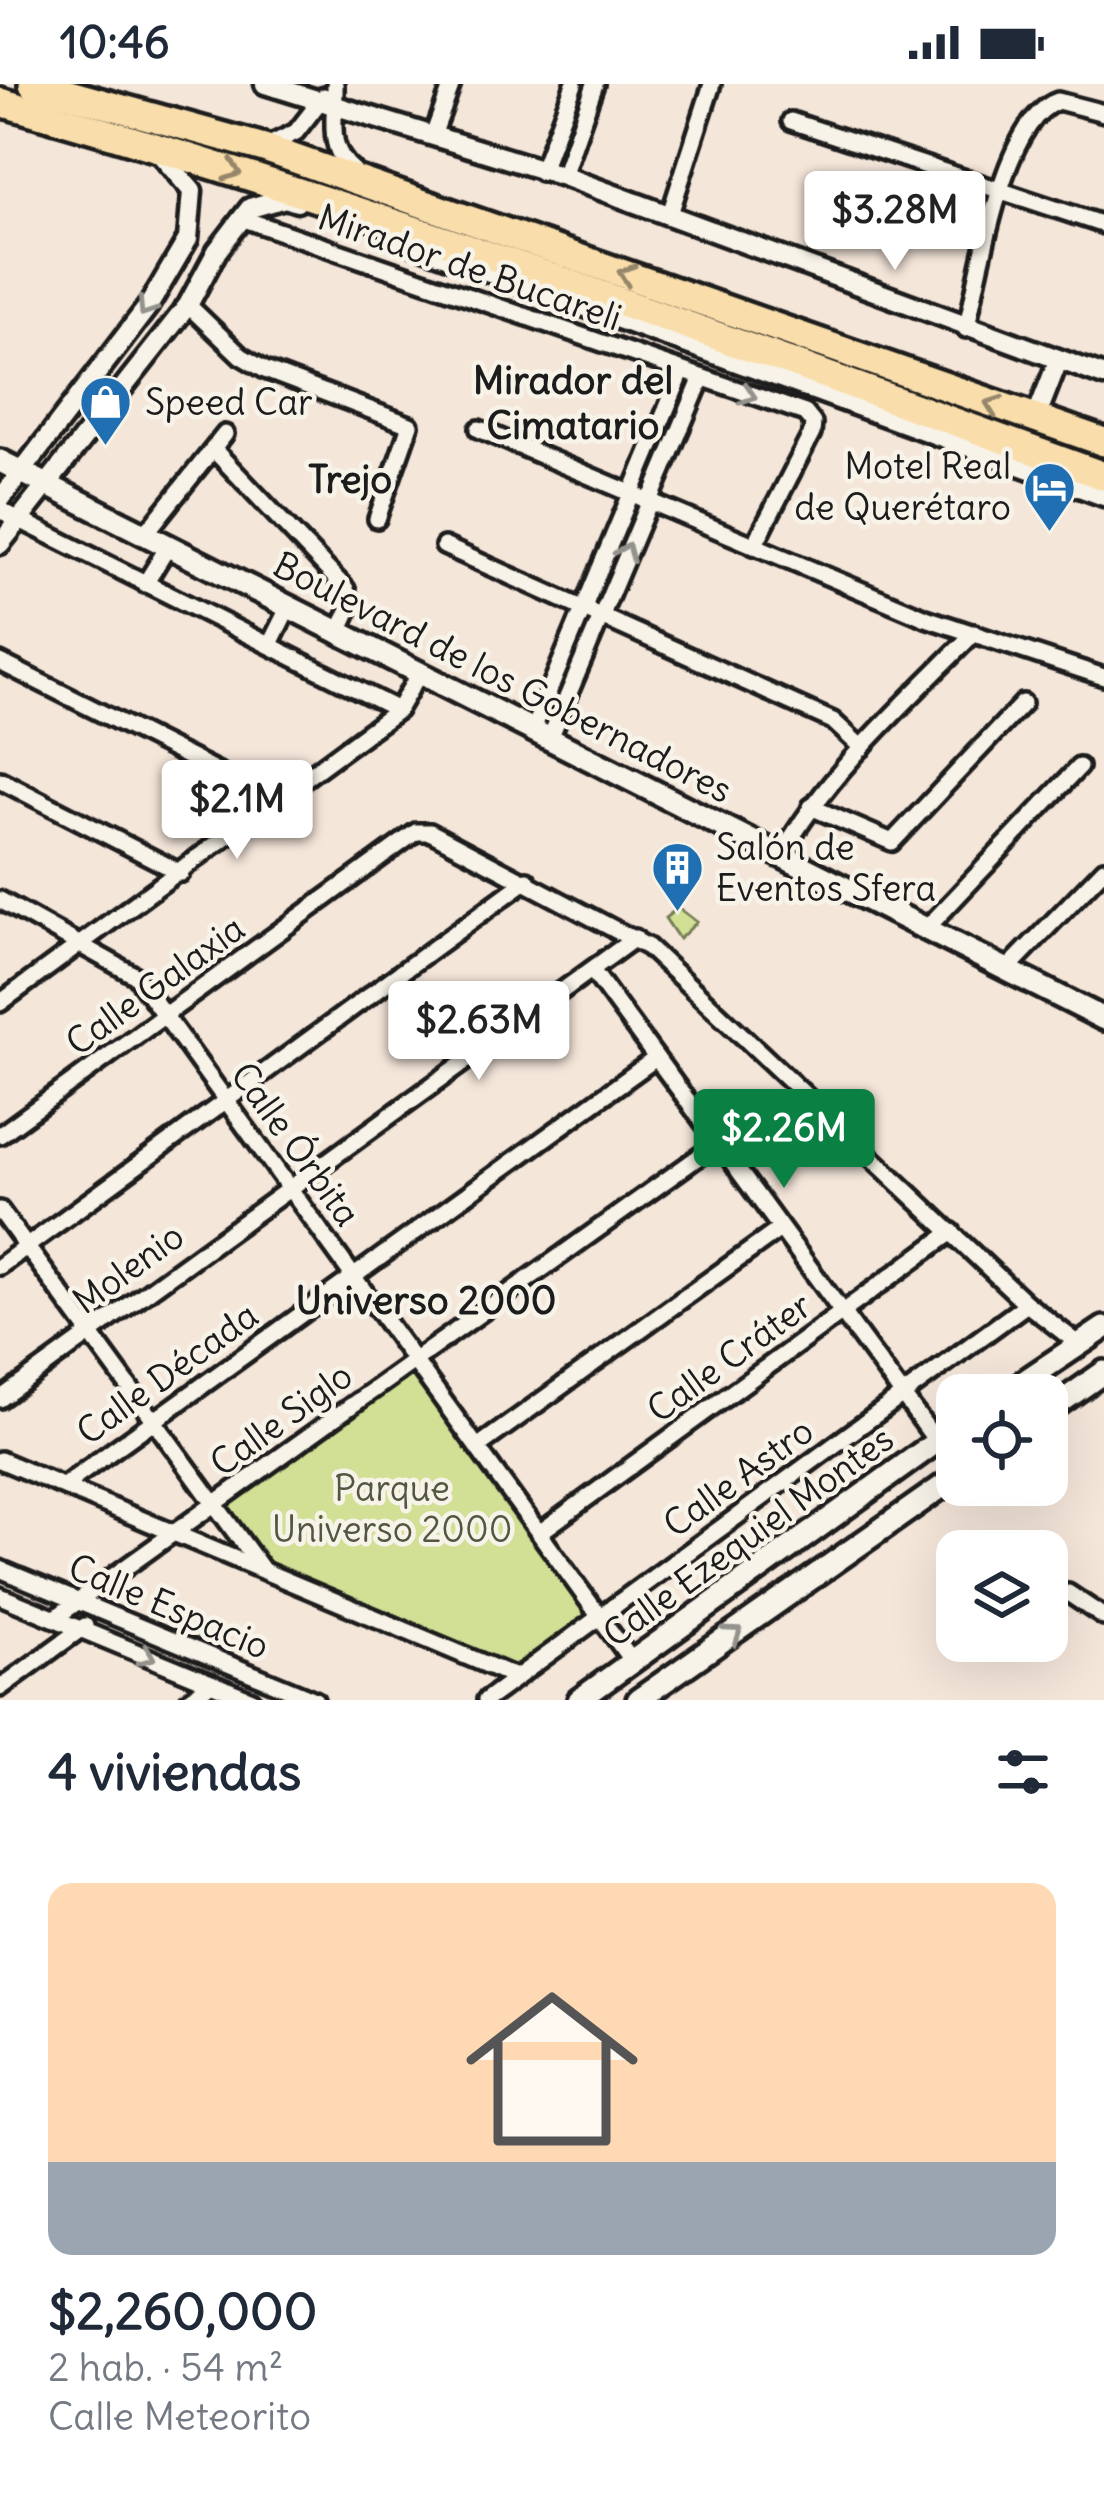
<!DOCTYPE html>
<html lang="es">
<head>
<meta charset="utf-8">
<style>
  :root { --surface:#fff; --page:#f6f6f7; --text:#1f2937; --muted:#747a83; --line:#e0e1e3; --accent:#0b8043 }
  body { margin:0; font-family:Delius,sans-serif; background:var(--page); color:var(--text); height:100vh; display:flex; flex-direction:column; font-size:45px; white-space:nowrap }
  * { box-sizing:border-box; margin:0 }
  p { font-size:39px; color:var(--muted) }
  .icon { flex:none; width:66px; height:66px; fill:none; stroke:currentColor; stroke-width:2; stroke-linecap:round; stroke-linejoin:round }
  .map { position:relative; height:1616px; overflow:hidden }
  .sheet { display:flex; flex-direction:column; background:var(--surface); flex:1 }
  .sheet>* { flex:none }
  .buttons { position:absolute; left:936px; top:1290px; display:grid; gap:24px }
  .buttons a { display:grid; place-items:center; width:132px; height:132px; border-radius:24px; background:var(--surface); box-shadow:0 12px 48px #0002; font-size:60px }
  .price { position:absolute; translate:-50% -102px; padding:0 27px; border-radius:12px; background:#fff; color:#222; font-size:39px; line-height:78px; filter:drop-shadow(0 3px 6px #0008) }
  .price::after { content:''; position:absolute; left:50%; top:72px; width:36px; height:27px; margin-left:-18px; background:inherit; clip-path:polygon(0 0,100% 0,50% 100%) }
  .price.active { background:var(--accent); color:#fff }
  ul { padding:0; list-style:none }
  li { display:grid; align-content:center; gap:24px; height:636px; padding:0 48px }
  li+li { border-top:3px solid var(--line) }
  li span { display:grid; place-items:center; height:372px; border-radius:24px; color:#555 }
  li>.icon { margin-inline-start:auto }
  span .icon { width:216px; height:216px; fill:#fffc; stroke-width:1 }
  li b { font-size:51px }
  h2 { display:flex; justify-content:space-between; align-items:center; height:144px; padding:0 48px; font-size:51px }
  .status { display:flex; justify-content:space-between; align-items:center; height:84px; padding:0 60px; background:var(--surface); direction:ltr }
  .status svg { height:33px; fill:currentColor }
  .map>svg:first-child { display:block }
  .green { fill:#d1e094; stroke:#767e58; stroke-width:3 }
  .lines { fill:none; stroke-linecap:round; stroke-linejoin:round }
  .minor-casing { stroke:#1c1c1c; stroke-width:24 }
  .tertiary-casing { stroke:#1c1c1c; stroke-width:27 }
  .secondary-casing { stroke:#1c1c1c; stroke-width:30 }
  .trunk-casing { stroke:#1c1c1c; stroke-width:36 }
  .minor { stroke:#f7f3e8; stroke-width:15 }
  .tertiary { stroke:#f7f3e8; stroke-width:18 }
  .secondary { stroke:#f7f3e8; stroke-width:21 }
  .trunk { stroke:#f9deab; stroke-width:27 }
  .oneway { stroke:#96876b }
  .oneway2 { stroke:#94928c }
  .labels { text-anchor:middle; stroke-width:9; stroke-linejoin:round; paint-order:stroke }
  .street-label { font-size:36px; fill:#1c1c1c; stroke:#f7f3e8 }
  .poi-label { font-size:36px; fill:#1c1c1c; stroke:#f7f3e8; text-anchor:start }
  .park-label { font-size:36px; fill:#525740; stroke:#f7f3e8 }
  .neighbourhood-label { font-size:39px; font-weight:bold; fill:#1c1c1c; stroke:#f7f3e8 }
</style>
</head>
<body>
<div class="status"><b>10:46</b><svg viewBox="0 0 49 12"><path d="M0 12V9h3v3zM5 12V6h3v6zM10 12V3h3v9zM15 12V0h3v12zM26 1h20v11H26zM47 4h2v5h-2z"/></svg></div>
<div class="map">
<svg width="1104" height="1616" viewBox="0 0 1104 1616">
  <rect width="100%" height="100%" fill="#f5e6da"/>
  <filter id="ink" filterUnits="userSpaceOnUse"><feTurbulence type="fractalNoise" baseFrequency=".00833" numOctaves="2"/><feDisplacementMap in="SourceGraphic" scale="24" xChannelSelector="R" yChannelSelector="G"/><feConvolveMatrix kernelMatrix="1 2 1 2 8 2 1 2 1" color-interpolation-filters="sRGB"/></filter>
  <g filter="url(#ink)">
    <!-- green -->
    <g class="green">
      <polygon points="672,819 697,838 679,855 665,834 674,827"/>
      <polygon points="418,1275 600,1529 516,1593 264,1488 213,1421"/>
    </g>
    <g class="lines">
      <defs>
        <g id="minor">
          <path d="M335 0C336 33 325 64 354 87"/>
          <polyline points="791,37 1104,141"/>
          <polyline points="434,49 452,0"/>
          <polyline points="267,62 296,48 324,12"/>
          <polyline points="541,88 574,0"/>
          <polyline points="563,92 595,0"/>
          <polyline points="670,130 712,0"/>
          <polyline points="241,134 805,329 813,339 812,349 754,462"/>
          <polyline points="188,221 241,272 265,286 410,341 377,435"/>
          <path d="M966 245C980 191 1002 35 1058 17L1104 29"/>
          <polyline points="479,345 926,534 1104,593"/>
          <polyline points="215,367 346,505 351,521 339,547"/>
          <polyline points="0,426 398,626"/>
          <polyline points="146,449 225,350"/>
          <polyline points="444,462 833,637 862,664"/>
          <polyline points="145,500 169,461"/>
          <polyline points="270,560 289,522"/>
          <polyline points="0,578 276,717"/>
          <polyline points="533,645 681,290"/>
          <polyline points="550,654 701,296"/>
          <polyline points="0,696 181,789"/>
          <polyline points="811,723 892,758 1023,619"/>
          <path d="M781 771C830 686 905 619 974 549"/>
          <polyline points="0,816 136,892 631,1576"/>
          <polyline points="926,845 1079,683"/>
          <polyline points="1007,885 1104,785"/>
          <polyline points="592,886 937,1358"/>
          <polyline points="0,919 398,626 420,588"/>
          <polyline points="0,1051 416,748 430,748 648,863 1027,1220 1080,1261"/>
          <polyline points="0,1126 262,1485"/>
          <polyline points="0,1182 527,796"/>
          <polyline points="0,1315 635,854"/>
          <polyline points="480,1361 780,1145"/>
          <polyline points="0,1376 516,1593"/>
          <polyline points="65,1401 656,974"/>
          <polyline points="542,1447 952,1148"/>
          <polyline points="0,1485 315,1616"/>
          <polyline points="1068,1509 1104,1533"/>
          <polyline points="0,1512 252,1616"/>
          <polyline points="55,1534 718,1059"/>
          <polyline points="0,1604 85,1542"/>
          <polyline points="189,1616 211,1599"/>
          <polyline points="486,1616 1027,1220"/>
        </g>
        <g id="tertiary">
          <polyline points="265,0 563,92 1104,292"/>
          <polyline points="402,156 1104,412"/>
          <polyline points="1035,336 1058,277"/>
          <polyline points="0,416 149,221 188,155 192,107 161,71"/>
          <polyline points="0,460 188,221 217,167 250,124 285,114 297,118"/>
        </g>
        <g id="secondary">
          <polyline points="0,377 1104,935"/>
          <polyline points="1004,1311 1104,1244"/>
          <polyline points="1047,1328 1104,1288"/>
          <polyline points="579,1616 957,1343"/>
          <polyline points="638,1616 957,1392"/>
        </g>
        <g id="trunk">
          <polyline points="33,0 264,64 1104,358"/>
          <path d="M0 18C374 122 739 260 1104 392"/>
        </g>
      </defs>
      <!-- minor casing -->
      <use href="#minor" class="minor-casing"/>
      <!-- tertiary casing -->
      <use href="#tertiary" class="tertiary-casing"/>
      <!-- secondary casing -->
      <use href="#secondary" class="secondary-casing"/>
      <!-- trunk casing -->
      <use href="#trunk" class="trunk-casing"/>
      <!-- minor -->
      <use href="#minor" class="minor"/>
      <!-- tertiary -->
      <use href="#tertiary" class="tertiary"/>
      <!-- secondary -->
      <use href="#secondary" class="secondary"/>
      <!-- trunk -->
      <use href="#trunk" class="trunk"/>
    </g>
    <!-- one-way arrows -->
    <defs><path id="oneway-chevron" d="M-2-3.5L2.5 0L-2 3.5" fill="none" stroke-width="1.6" stroke-linecap="round" stroke-linejoin="round" transform="scale(3)"/></defs>
    <g class="oneway">
      <use href="#oneway-chevron" transform="translate(233 87) rotate(19)"/>
      <use href="#oneway-chevron" transform="translate(626 190) rotate(-161)"/>
      <use href="#oneway-chevron" transform="translate(993 321) rotate(-160)"/>
    </g>
    <g class="oneway2">
      <use href="#oneway-chevron" transform="translate(146 224) rotate(123)"/>
      <use href="#oneway-chevron" transform="translate(748 311) rotate(18)"/>
      <use href="#oneway-chevron" transform="translate(626 468) rotate(-67)"/>
      <use href="#oneway-chevron" transform="translate(734 1550) rotate(-35)"/>
      <use href="#oneway-chevron" transform="translate(147 1572) rotate(23)"/>
    </g>
  </g>
  <!-- icons -->
  <defs>
    <symbol id="shop-pin" viewBox="-11 -11 22 30"><path d="M0 17L-7.5 6A9.5 9.5 0 1 1 7.5 6Z" fill="#1f6fb2" stroke="#f7f3e8"/><path d="M-5-2.5h2.3a2.7 3.5 0 0 1 5.4 0H5L5.5 6h-11ZM-1.5-2.5h3a1.5 2.3 0 0 0-3 0Z" fill="#fff"/></symbol>
    <symbol id="hotel-pin" viewBox="-11 -11 22 30"><path d="M0 17L-7.5 6A9.5 9.5 0 1 1 7.5 6Z" fill="#1f6fb2" stroke="#f7f3e8"/><path d="M-6-4.5h1.5V1H6V5H4.5V3h-9V5H-6ZM-4 0a1.8 1.8 0 1 1 3.6 0ZM.5 0V-2.5h3Q6-2.5 6 0Z" fill="#fff"/></symbol>
    <symbol id="building-pin" viewBox="-11 -11 22 30"><path d="M0 17L-7.5 6A9.5 9.5 0 1 1 7.5 6Z" fill="#1f6fb2" stroke="#f7f3e8"/><path d="M-4-6H4V6H1V3H-1V6H-4ZM-2.5-4.3h1.7v1.8h-1.7ZM.8-4.3h1.7v1.8H.8ZM-2.5-1h1.7V.8h-1.7ZM.8-1h1.7V.8H.8Z" fill="#fff"/></symbol>
  </defs>
  <g fill-rule="evenodd">
    <use href="#shop-pin" x="76" y="288" width="59" height="81"/>
    <use href="#hotel-pin" x="1020" y="374" width="59" height="81"/>
    <use href="#building-pin" x="648" y="754" width="59" height="81"/>
  </g>
  <g class="labels">
    <!-- street labels -->
    <g class="street-label">
      <text transform="translate(470 183) rotate(19)" y="13">Mirador de Bucareli</text>
      <text transform="translate(503 593) rotate(27)" y="13">Boulevard de los Gobernadores</text>
      <text transform="translate(155 901) rotate(-36)" y="13">Calle Galaxia</text>
      <text transform="translate(296 1060) rotate(54)" y="13">Calle Órbita</text>
      <text transform="translate(128 1184) rotate(-36)" y="13">Molenio</text>
      <text transform="translate(729 1273) rotate(-36)" y="13">Calle Cráter</text>
      <text transform="translate(167 1289) rotate(-36)" y="13">Calle Década</text>
      <text transform="translate(281 1335) rotate(-36)" y="13">Calle Siglo</text>
      <text transform="translate(738 1393) rotate(-36)" y="13">Calle Astro</text>
      <text transform="translate(748 1452) rotate(-36)" y="13">Calle Ezequiel Montes</text>
      <text transform="translate(169 1522) rotate(23)" y="13">Calle Espacio</text>
    </g>
    <!-- poi labels -->
    <g class="poi-label">
      <text x="145" y="331">Speed Car</text>
      <text x="1011" y="395" text-anchor="end">Motel Real<tspan x="1011" dy="41">de Querétaro</tspan></text>
      <text x="716" y="776">Salón de<tspan x="716" dy="41">Eventos Sfera</tspan></text>
    </g>
    <!-- park labels -->
    <g class="park-label">
      <text x="392" y="1417">Parque<tspan x="392" dy="41">Universo 2000</tspan></text>
    </g>
    <!-- neighbourhood labels -->
    <g class="neighbourhood-label">
      <text x="573" y="310">Mirador del<tspan x="573" dy="45">Cimatario</tspan></text>
      <text x="350" y="409">Trejo</text>
      <text x="426" y="1230">Universo 2000</text>
    </g>
  </g>
</svg>
<div class="buttons">
<a><svg class="icon" aria-label="locate" viewBox="0 0 24 24"><circle cx="12" cy="12" r="6"/><path d="M12 2v4M12 18v4M2 12h4M18 12h4"/></svg></a>
<a><svg class="icon" aria-label="layers" viewBox="0 0 24 24"><path d="M12 4l9 5-9 5-9-5zM3 14l9 5 9-5"/></svg></a>
</div>
<b class="price" style="left:895px;top:189px">$3.28M</b>
<b class="price" style="left:237px;top:778px">$2.1M</b>
<b class="price" style="left:479px;top:999px">$2.63M</b>
<b class="price active" style="left:784px;top:1107px">$2.26M</b>
</div>
<section class="sheet">
<h2>4 viviendas<svg class="icon" aria-label="filters" viewBox="0 0 24 24"><path d="M4 7h16M4 17h16"/><circle cx="9" cy="7" r="2"/><circle cx="15" cy="17" r="2"/></svg></h2>
<ul>
<li><span style="background:linear-gradient(#ffd9b3 75%,#9aa5b1 0)"><svg class="icon" aria-label="home" viewBox="0 0 24 24"><path d="M3 11l9-7 9 7M6 9v11h12V9"/></svg></span><div><b>$2,260,000</b><p>2 hab. · 54 m²</p><p>Calle Meteorito</p></div></li>
</ul>
</section>
</body>
</html>
